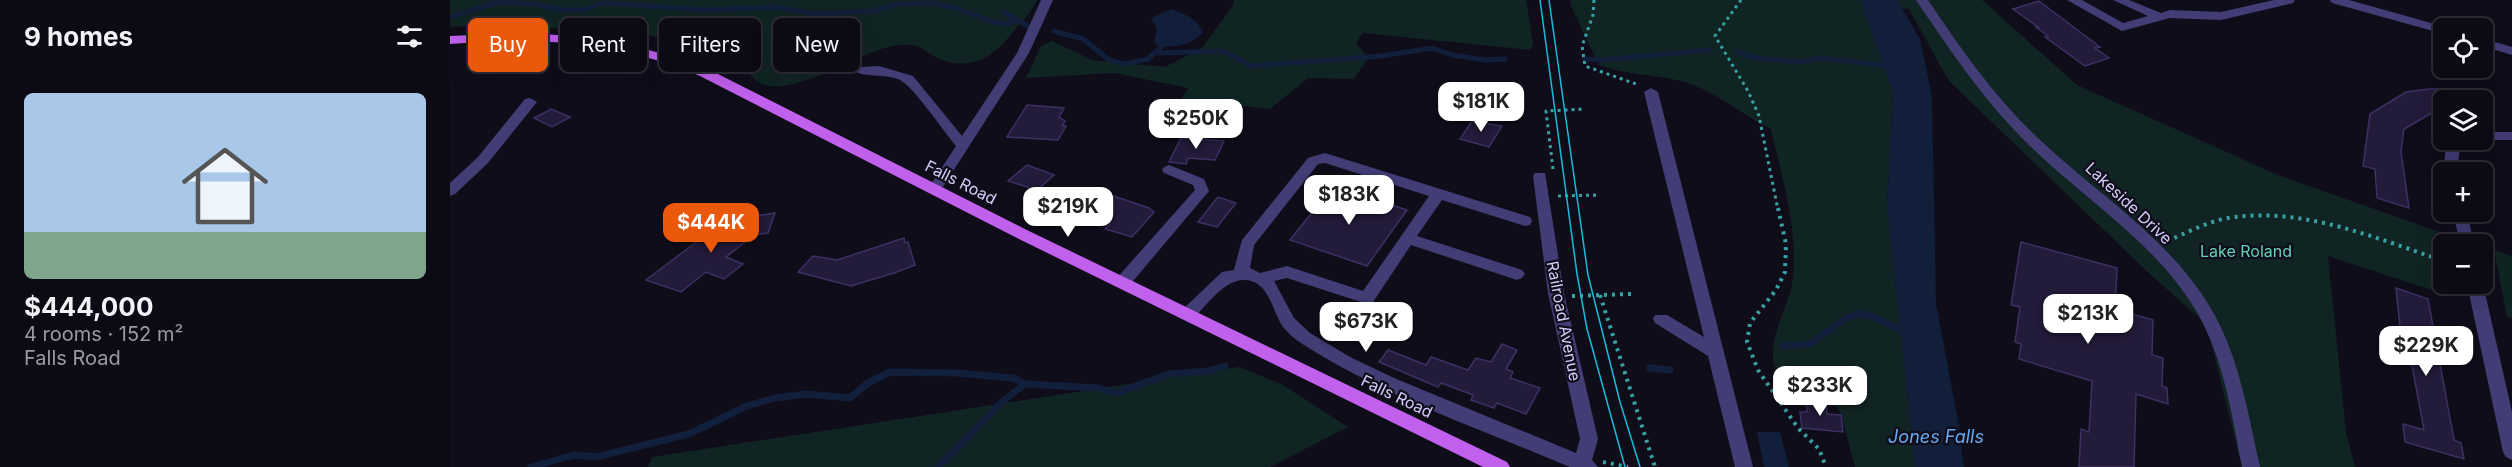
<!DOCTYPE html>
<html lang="en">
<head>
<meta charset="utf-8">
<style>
  :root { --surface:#0c0a14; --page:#15131d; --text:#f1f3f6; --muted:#9a9aa0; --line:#2c2b34; --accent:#ea580c }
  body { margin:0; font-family:Inter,sans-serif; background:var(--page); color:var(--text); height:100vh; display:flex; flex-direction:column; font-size:22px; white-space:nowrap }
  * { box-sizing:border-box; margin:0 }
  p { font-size:20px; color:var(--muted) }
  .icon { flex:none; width:33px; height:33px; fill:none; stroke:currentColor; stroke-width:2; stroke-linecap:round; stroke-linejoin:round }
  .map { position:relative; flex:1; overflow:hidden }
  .panel { display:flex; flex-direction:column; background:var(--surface); width:450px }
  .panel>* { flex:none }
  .guide { position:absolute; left:18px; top:18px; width:570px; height:54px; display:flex; gap:12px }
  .controls { position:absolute; left:1983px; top:18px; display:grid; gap:12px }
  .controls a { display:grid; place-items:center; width:60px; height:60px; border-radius:9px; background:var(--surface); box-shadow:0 6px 24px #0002,0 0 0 2px var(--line); font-size:30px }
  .price { position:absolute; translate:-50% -51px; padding:0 14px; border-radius:12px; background:#fff; color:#222; font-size:20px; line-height:39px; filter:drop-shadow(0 2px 3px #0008) }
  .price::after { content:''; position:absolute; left:50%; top:36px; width:18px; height:14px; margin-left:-9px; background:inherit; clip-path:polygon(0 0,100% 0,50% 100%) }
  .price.active { background:var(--accent); color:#fff }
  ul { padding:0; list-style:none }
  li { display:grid; align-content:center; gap:12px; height:318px; padding:0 24px }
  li+li { border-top:2px solid var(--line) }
  li span { display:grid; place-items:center; height:186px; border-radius:9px; color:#555 }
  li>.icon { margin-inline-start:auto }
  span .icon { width:108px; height:108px; fill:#fffc; stroke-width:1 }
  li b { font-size:26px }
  h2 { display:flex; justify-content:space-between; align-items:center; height:72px; padding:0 24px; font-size:26px }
  .tag { padding:0 21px; border-radius:9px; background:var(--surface); box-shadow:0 6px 24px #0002,0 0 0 2px var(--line); font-size:21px; line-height:54px }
  .tag.active { background:var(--accent); color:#fff }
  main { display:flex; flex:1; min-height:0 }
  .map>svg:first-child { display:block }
  .green { fill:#112424 }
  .water { fill:#111f3b }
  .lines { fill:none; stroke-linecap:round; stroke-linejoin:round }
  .stream-far1 { stroke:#111f3b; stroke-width:5 }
  .stream { stroke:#111f3b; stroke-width:7 }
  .building { fill:#231b3a; stroke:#3d3063; stroke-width:1.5 }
  .path-far1 { stroke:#39a1a0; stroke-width:3; stroke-dasharray:3 4; stroke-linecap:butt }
  .path { stroke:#39a1a0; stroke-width:4; stroke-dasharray:3 5; stroke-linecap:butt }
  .minor { fill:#423d75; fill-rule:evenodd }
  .major { fill:#c060ed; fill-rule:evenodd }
  .tram { stroke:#18bcda; stroke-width:1.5 }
  .labels { text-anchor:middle; stroke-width:4.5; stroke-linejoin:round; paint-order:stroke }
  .street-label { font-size:16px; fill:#d4cdf9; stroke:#100d1b }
  .park-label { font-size:16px; fill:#62d0ba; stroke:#100d1b }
  .water-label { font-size:18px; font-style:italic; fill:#66a8ee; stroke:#100d1b }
</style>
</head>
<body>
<main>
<section class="panel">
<h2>9 homes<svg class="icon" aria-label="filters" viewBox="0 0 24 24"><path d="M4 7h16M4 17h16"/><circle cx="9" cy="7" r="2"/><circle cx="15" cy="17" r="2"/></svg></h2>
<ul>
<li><span style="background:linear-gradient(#a9c7e8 75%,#7fa58c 0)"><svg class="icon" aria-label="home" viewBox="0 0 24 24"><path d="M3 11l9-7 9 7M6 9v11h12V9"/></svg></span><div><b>$444,000</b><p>4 rooms · 152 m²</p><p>Falls Road</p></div></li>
</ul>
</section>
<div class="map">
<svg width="2062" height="467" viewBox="0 0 2062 467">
  <rect width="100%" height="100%" fill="#100d1b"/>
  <!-- green -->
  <g class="green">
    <path d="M0 0H587C582 12 570 23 562 33 543 58 519 72 487 58 480 55 474 49 467 46 457 43 440 46 431 49 401 58 316 113 298 70L256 56 232 41 148 28H100L49 24 0 27Z"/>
    <polygon points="784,0 1076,0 1083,44 1080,50 913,33 906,43 918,58 904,79 858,78 820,109 749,101 733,123 713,132 738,88 665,73 576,78 591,46 602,41 642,60 715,67 752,48 782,7"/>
    <path d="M1120 0H1532L1627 85 1830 176 1990 232 1993 250 1994 284H2000L2003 297 1878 256 1896 432 1905 467H1792L1761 342 1752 320 1703 277 1499 81 1459 9 1413 7 1443 93 1437 205 1465 467H1405L1391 414 1380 397C1363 395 1335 392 1327 375 1313 342 1339 310 1343 278 1348 227 1332 178 1321 129 1290 114 1265 90 1231 81 1203 74 1175 75 1149 65L1121 6Z"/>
    <polygon points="2044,250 2062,256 2062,318 2057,316"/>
    <polygon points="789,367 831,384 898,427 820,467 198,467 202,457"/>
  </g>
  <!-- water -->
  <g class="water">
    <polygon points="1410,0 1447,0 1470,39 1482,97 1486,304 1508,421 1514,467 1465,467 1437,205 1443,93"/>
    <path d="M721 9C734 14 749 19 753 33 739 45 726 49 707 45L704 41 707 29 701 18Z"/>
    <polygon points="1307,432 1330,432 1339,467 1314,467"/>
  </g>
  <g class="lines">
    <!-- stream-far1 -->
    <g class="stream-far1">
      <polyline points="553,12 578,26"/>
      <polyline points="0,17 48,2 86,4 112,10 133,10 153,3 257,10 326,7 366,14 423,11 449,4 483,3 509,9 543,22 555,24 566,21"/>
      <polyline points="604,31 633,39 658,59 673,64 698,59 712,46"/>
      <polyline points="1287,52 1307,58 1349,62 1369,58 1440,66"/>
      <polyline points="709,53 773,51 802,66 931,56 982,48 1002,55 1035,60 1055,59"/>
      <polyline points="1135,59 1151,60 1260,50"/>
    </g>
    <!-- stream -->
    <g class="stream">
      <polyline points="1332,346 1360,344 1395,319 1410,313 1422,316 1460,335"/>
      <polyline points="1200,368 1220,370"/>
      <polyline points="81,467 124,455 146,457 239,434 297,406 325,398 356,394 400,398 418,383 440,372 506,373 563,378 575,384 649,388 666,393 719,374 758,371 775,366"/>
      <polyline points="488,467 554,400 575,384"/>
    </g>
  </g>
  <!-- building -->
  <g class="building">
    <polygon points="1589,1 1650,47 1645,48 1659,58 1635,66 1595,37 1598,36 1586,27 1588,27 1563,9"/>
    <polygon points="1979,89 1994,89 1994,106 1954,129 1951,152 1959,208 1927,198 1925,169 1913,166 1920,114 1956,92"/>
    <polygon points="577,105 614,108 609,117 615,121 612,126 616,126 608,140 557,137"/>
    <polygon points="101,109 120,117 102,127 84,118"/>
    <polygon points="1022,121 1052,126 1039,147 1010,139"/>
    <polygon points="731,138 774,141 765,160 738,158 736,164 719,162"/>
    <polygon points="577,165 604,175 587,190 558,181"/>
    <polygon points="883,186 957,210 917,266 840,240"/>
    <polygon points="640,188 699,208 704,212 682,237 655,229 660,224 619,208"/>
    <polygon points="768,197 786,203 767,227 748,222"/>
    <polygon points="325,213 318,233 304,235 276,257 293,264 274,279 256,272 231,292 196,280 253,237 260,240 291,218"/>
    <polygon points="454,238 455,243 458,242 465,265 444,273 401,286 348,272 363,256 387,260"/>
    <polygon points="1571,242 1667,268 1665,309 1703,320 1702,355 1713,358 1712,386 1717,388 1718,404 1686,394 1684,467 1629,467 1631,429 1639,432 1642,381 1569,359 1571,344 1565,342 1570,307 1561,305"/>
    <polygon points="1946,288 1978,299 2004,440 2011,443 2014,459 1955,442 1953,424 1974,430 1957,339 1951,337"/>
    <polygon points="1052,344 1067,350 1056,369 1063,372 1060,378 1090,388 1076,414 1047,403 1044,408 1021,400 1023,395 991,383 988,387 929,362 938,350 976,365 981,357 1018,370 1026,358 1041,362"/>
    <polygon points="1356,398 1376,399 1377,414 1391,415 1393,432 1352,428 1350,412 1357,412"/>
  </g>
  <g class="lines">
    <!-- path-far1 -->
    <g class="path-far1">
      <polyline points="1144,0 1143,15 1132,46 1135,66 1189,85"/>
      <polyline points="1291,0 1265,36 1298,91 1309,116 1328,210"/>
      <polyline points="1103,169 1096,111 1135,109"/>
      <polyline points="1108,196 1149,195"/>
    </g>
    <!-- path -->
    <g class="path">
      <polyline points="1328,208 1336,244 1335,272 1326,290 1300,323 1297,342 1308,370 1348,428 1369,449 1376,467"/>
      <path d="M1717 241C1737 233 1756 222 1778 218 1852 206 1925 238 1994 261"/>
      <polyline points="1150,295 1205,467"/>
      <polyline points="1122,296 1181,294"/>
      <polyline points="1153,462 1178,467"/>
    </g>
    <!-- minor -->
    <g class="minor">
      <path d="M591 0H603L579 53 489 193H479L477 190 506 146C494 132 464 87 450 80 437 73 412 78 405 71L411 67 429 66 463 76 512 136 567 53Z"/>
      <path d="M1466 0H1478C1511 49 1545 98 1589 139 1647 194 1718 237 1760 307 1789 355 1798 413 1810 467H1792C1782 416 1774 360 1748 314 1707 243 1635 200 1578 144 1534 101 1500 50 1466 0Z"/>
      <polygon points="1617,0 1632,0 1673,23 1698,16 1663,0 1679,0 1711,13 1720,10 1771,12 1824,0 1845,0 1843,3 1771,20 1720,18 1672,31"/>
      <polygon points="1880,0 1899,0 1999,28 1994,28 1994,34 1882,3"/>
      <polygon points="2032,38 2062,47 2062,55 2032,46"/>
      <polygon points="1201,88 1208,92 1303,467 1285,467 1258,356 1205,323 1203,319 1205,315 1217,315 1254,337 1194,92"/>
      <polygon points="80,98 87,102 38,163 5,194 0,196 0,183 28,157 75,99"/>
      <polygon points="2032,132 2062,132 2062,140 2029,140 2032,140"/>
      <polygon points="2006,140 2023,140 2009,153 2008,172 1994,172 1995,153"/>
      <path d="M875 153 1080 217 1082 221 1080 225 1075 226 992 200 967 236 1072 270 1075 274 1072 278 1067 280 961 245 923 302 917 304 837 278 824 281 844 318 860 333 900 357 944 378 1126 453 1130 439 1098 293 1083 176 1085 173H1095L1114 293 1148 439 1142 460 1148 467H1120C1030 429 936 397 854 345 846 340 836 332 831 324 822 308 818 282 796 280 775 278 756 306 743 319H731L729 315 731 311 772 272 784 270 792 240 858 158ZM875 163 979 196 913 291 837 266 810 273 800 268 804 245 868 164Z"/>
      <polygon points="719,165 754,179 759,191 678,287 666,287 664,283 666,279 745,190 743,185 714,173 712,170 714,167"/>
      <polygon points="2003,212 2017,212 2024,244 2010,244"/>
      <polygon points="2017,284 2033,284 2062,412 2062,460 2056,457 2053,452"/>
    </g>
    <!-- major -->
    <path class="major" d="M65 33C134 34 196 45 260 70L581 232 1057 462 1060 467H1033L571 240 250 76C167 41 89 37 0 44V36Z"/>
    <!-- tram -->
    <g class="tram">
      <polyline points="1090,0 1127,274 1137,329 1175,467"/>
      <polyline points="1099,0 1138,275 1170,402 1190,467"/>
    </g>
  </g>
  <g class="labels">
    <!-- street labels -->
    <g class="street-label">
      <text transform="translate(511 182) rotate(27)" y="6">Falls Road</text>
      <text transform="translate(1679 203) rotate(43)" y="6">Lakeside Drive</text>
      <text transform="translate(1114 321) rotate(79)" y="6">Railroad Avenue</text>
      <text transform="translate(947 396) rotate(26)" y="6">Falls Road</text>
    </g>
    <!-- park labels -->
    <g class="park-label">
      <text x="1796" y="257">Lake Roland</text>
    </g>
    <!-- water labels -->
    <g class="water-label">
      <text x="1486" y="443">Jones Falls</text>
    </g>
  </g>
</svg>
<div class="controls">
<a><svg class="icon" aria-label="locate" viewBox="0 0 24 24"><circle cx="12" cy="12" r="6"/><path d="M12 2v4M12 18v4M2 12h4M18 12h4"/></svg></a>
<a><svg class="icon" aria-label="layers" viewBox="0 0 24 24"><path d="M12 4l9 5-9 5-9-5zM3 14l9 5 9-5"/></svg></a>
<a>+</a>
<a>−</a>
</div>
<b class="price" style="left:1031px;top:133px">$181K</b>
<b class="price" style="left:746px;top:150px">$250K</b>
<b class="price" style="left:899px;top:226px">$183K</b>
<b class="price" style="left:618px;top:238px">$219K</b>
<b class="price active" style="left:261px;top:254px">$444K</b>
<b class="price" style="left:1638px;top:345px">$213K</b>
<b class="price" style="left:916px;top:353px">$673K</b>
<b class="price" style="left:1976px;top:377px">$229K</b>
<b class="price" style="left:1370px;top:417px">$233K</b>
<div class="guide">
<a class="tag active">Buy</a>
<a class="tag">Rent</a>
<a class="tag">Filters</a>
<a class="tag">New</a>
</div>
</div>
</main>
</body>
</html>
